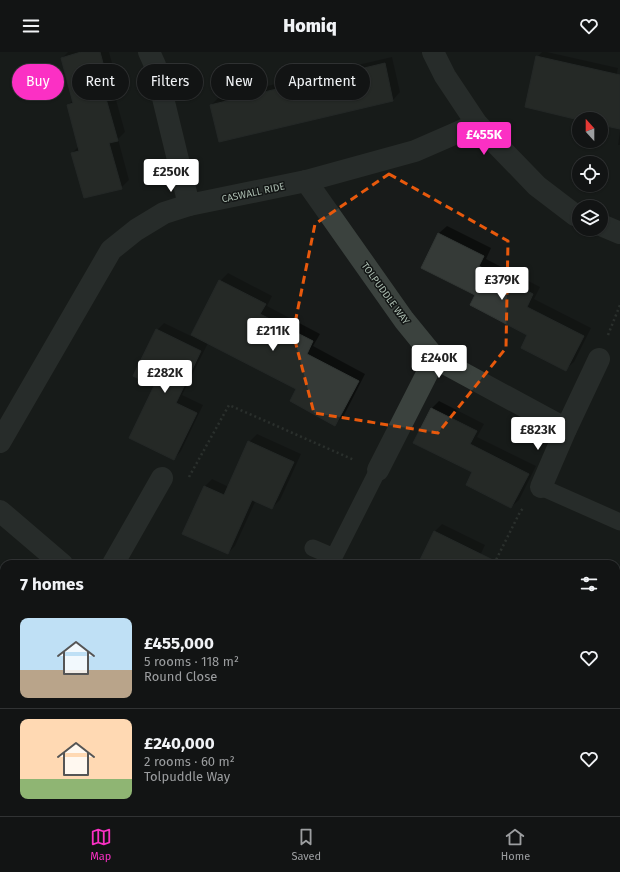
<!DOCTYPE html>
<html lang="en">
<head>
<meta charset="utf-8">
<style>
  :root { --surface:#121414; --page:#1b1d1d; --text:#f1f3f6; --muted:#9c9ea0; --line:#313334; --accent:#fb30c4 }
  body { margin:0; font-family:"Fira Sans",sans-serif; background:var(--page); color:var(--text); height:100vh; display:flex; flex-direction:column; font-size:15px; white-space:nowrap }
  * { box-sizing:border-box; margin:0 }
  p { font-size:13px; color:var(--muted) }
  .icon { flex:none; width:22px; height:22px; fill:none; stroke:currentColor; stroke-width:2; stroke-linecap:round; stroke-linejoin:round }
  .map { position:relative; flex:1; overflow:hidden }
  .side { position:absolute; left:0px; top:508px; width:620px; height:256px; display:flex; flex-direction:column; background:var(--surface); border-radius:12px 12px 0 0; box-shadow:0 1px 3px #0004,0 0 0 1px var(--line) }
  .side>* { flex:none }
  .guide { position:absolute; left:12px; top:12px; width:400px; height:36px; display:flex; gap:8px }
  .needle { width:26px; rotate:339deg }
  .controls { position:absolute; left:572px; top:60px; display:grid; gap:8px }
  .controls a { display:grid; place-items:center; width:36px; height:36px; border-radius:50%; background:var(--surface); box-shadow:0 1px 3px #0004,0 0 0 1px var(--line); font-size:20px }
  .price { position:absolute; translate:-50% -34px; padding:0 9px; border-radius:4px; background:#fff; color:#222; font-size:13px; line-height:26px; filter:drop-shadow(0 1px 2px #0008) }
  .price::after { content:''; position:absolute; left:50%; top:24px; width:12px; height:9px; margin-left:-6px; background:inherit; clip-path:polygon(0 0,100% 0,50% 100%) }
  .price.on { background:var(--accent); color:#fff }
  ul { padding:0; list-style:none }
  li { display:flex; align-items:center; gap:12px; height:100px; padding:0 20px }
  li+li { border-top:1px solid var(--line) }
  li span { display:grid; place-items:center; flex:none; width:112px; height:80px; border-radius:8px; color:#555 }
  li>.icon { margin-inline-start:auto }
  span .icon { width:48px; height:48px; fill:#fffc; stroke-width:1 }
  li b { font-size:17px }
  h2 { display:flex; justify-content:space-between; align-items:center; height:48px; padding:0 20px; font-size:17px }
  .tag { padding:0 14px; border-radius:18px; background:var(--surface); box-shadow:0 1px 3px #0004,0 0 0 1px var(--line); font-size:14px; line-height:36px }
  .tag.on { background:var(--accent); color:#fff }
  header { display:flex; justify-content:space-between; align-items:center; height:52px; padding:0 20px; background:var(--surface); font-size:18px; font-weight:800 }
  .menu { display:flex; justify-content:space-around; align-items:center; height:56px; border-top:1px solid var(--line); background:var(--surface); font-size:11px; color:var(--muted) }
  .menu a { display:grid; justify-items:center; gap:2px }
  .menu .on { color:var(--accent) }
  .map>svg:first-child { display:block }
  .shadow { fill:#0007 }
  .building { fill:#353a37; stroke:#323735 }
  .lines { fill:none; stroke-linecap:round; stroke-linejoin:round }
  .path { stroke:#414944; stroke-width:2.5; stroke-dasharray:2 3; stroke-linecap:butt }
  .service { stroke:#3b423e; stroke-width:17 }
  .minor { stroke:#3b423e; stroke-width:22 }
  .marked { fill:none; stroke:#e8590c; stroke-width:3; stroke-dasharray:8 5; stroke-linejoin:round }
  .labels { text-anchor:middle; stroke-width:3; stroke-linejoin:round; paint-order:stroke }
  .street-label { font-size:10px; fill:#aabbaf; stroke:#131615 }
</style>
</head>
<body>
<header><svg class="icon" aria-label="menu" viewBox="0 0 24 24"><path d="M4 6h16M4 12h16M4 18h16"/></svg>Homiq<svg class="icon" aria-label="heart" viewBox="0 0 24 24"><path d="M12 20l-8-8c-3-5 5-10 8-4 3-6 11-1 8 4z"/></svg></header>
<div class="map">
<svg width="620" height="764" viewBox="0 0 620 764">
  <rect width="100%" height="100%" fill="#181b1a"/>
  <!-- shadow -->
  <g class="shadow">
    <polygon points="68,0 109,0 118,33 113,37 125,80 118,87 129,128 121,136 72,101 79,94 68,53 73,48 62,6"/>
    <polygon points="542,0 547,0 618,16 613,41 620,42 620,76 601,72 601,67 580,67 537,5"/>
    <polygon points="392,5 400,40 393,48 211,53 219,45"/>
    <polygon points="620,79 620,93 618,93"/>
    <polygon points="447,174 491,196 486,207 540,235 534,247 591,276 574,310 566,317 529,282 477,242 422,215 439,181"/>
    <polygon points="228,221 272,244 267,254 320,282 313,294 365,322 343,365 335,372 297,336 208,291 182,343 203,353 181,399 174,407 155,334 157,278 164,271 191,284 220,229"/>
    <polygon points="439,349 484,372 477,385 536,414 519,448 511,455 474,419 415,390 432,356"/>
    <polygon points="257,382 301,402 280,448 272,456 256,448 235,494 228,501 204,435 212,427 229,435 249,390"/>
    <polygon points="442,472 485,493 476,512 419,512 434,480"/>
    <polygon points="275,507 286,512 271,512"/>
    <polygon points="535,509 541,512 532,512"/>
    <polygon points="0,532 4,534 4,581 0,579"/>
    <polygon points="616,554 620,556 620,580 616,588"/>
    <polygon points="0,669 4,671 4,696 0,704"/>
    <polygon points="96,760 148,760 146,764 92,764"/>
    <polygon points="437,760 479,760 477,764 436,764"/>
    <polygon points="521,760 528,760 526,763"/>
  </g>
  <!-- building -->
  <g class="building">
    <polygon points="81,0 100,0 111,41 105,43 118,89 109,91 122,137 84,146 71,101 79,99 67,53 73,51 61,6"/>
    <polygon points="536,4 620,23 620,77 601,73 601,67 579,67 579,68 525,55"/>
    <polygon points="385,11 393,49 219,90 210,53"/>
    <polygon points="438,181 484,204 479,214 533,242 527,255 584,284 566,319 521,296 527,283 470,253 475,243 421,216"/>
    <polygon points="219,228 266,252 260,262 313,289 307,302 359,329 335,374 290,349 296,337 191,283"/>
    <polygon points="156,277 201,299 176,351 197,361 174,408 129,386 154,334 133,324"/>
    <polygon points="431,356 477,379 470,392 529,422 511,456 466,433 472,420 413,391"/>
    <polygon points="248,389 294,410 272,457 252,448 228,502 182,482 204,434 224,443"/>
    <polygon points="434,479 501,512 418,512"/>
  </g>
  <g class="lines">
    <!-- path -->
    <g class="path">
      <polyline points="608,283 620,253"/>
      <polyline points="189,425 229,353 354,408"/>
      <polyline points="494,512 520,460 524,455"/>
    </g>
    <!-- service -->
    <g class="service">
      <polyline points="541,435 620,470"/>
      <polyline points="313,496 334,505 378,418"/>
      <polyline points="404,760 413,764"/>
      <polyline points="363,764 372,760"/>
      <polyline points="424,764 426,760"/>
    </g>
    <!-- minor -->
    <g class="minor">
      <polyline points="149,0 155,13 189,153"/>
      <polyline points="433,0 445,24 477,72 537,134 575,163 579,164"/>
      <polyline points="306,129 404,268 435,306 566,377 599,307"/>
      <polyline points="601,173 620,181"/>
      <polyline points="0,390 111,198 136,178 164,161 189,153 306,129 415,99 477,72"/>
      <polyline points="378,418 435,306"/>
      <polyline points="541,435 566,377"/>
      <polyline points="0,459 62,512"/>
      <polyline points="113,512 162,426"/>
      <polyline points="616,714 620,705"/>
      <polyline points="345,760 348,764"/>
      <polyline points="194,764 197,760"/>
      <polyline points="593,764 595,760"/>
    </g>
  </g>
  <!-- marked area -->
  <path d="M0 0H620V764H0ZM389 122 508 189 506 296 438 381 314 361 293 281 315 172Z" fill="#181b1a" fill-opacity=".55" fill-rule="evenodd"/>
  <path class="marked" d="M389 122 508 189 506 296 438 381 314 361 293 281 315 172Z"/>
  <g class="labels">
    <!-- street labels -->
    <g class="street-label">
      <text transform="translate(253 140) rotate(-12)" y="4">CASWALL RIDE</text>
      <text transform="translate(386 241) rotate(54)" y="4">TOLPUDDLE WAY</text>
    </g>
  </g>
</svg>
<div class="controls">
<a><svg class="needle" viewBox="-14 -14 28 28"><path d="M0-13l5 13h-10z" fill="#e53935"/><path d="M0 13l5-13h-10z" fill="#9c9ea0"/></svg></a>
<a><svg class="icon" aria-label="locate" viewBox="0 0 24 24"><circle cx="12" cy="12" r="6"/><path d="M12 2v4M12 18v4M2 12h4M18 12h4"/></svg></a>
<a><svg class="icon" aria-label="layers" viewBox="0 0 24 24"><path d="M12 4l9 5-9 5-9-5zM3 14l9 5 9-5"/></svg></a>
</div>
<b class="price on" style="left:484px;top:104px">£455K</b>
<b class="price" style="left:171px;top:141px">£250K</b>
<b class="price" style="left:502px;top:249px">£379K</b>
<b class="price" style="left:273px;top:300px">£211K</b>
<b class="price" style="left:439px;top:327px">£240K</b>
<b class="price" style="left:165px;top:342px">£282K</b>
<b class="price" style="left:538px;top:399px">£823K</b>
<div class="guide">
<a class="tag on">Buy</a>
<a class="tag">Rent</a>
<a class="tag">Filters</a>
<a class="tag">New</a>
<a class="tag">Apartment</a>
</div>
<section class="side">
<h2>7 homes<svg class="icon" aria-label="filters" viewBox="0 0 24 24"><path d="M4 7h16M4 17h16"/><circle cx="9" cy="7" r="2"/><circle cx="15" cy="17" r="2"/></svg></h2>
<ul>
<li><span style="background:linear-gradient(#bfe0f5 65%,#b9a48a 0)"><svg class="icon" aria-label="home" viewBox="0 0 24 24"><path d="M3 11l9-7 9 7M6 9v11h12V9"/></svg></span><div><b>£455,000</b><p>5 rooms · 118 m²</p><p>Round Close</p></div><svg class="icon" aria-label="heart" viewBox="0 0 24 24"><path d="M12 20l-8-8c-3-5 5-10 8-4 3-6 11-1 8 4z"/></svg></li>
<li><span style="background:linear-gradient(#ffd9b3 75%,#8fb573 0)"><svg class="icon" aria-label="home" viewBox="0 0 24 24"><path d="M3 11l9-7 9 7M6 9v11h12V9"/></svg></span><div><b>£240,000</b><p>2 rooms · 60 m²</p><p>Tolpuddle Way</p></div><svg class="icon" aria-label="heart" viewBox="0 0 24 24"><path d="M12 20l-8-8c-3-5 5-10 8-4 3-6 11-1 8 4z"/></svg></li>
</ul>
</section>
</div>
<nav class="menu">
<a class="on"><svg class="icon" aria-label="map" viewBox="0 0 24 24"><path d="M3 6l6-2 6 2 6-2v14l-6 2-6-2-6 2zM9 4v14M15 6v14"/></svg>Map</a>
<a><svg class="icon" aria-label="saved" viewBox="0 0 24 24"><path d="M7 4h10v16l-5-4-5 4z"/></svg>Saved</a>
<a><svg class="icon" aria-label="home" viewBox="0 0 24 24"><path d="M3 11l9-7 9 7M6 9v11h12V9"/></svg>Home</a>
</nav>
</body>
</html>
